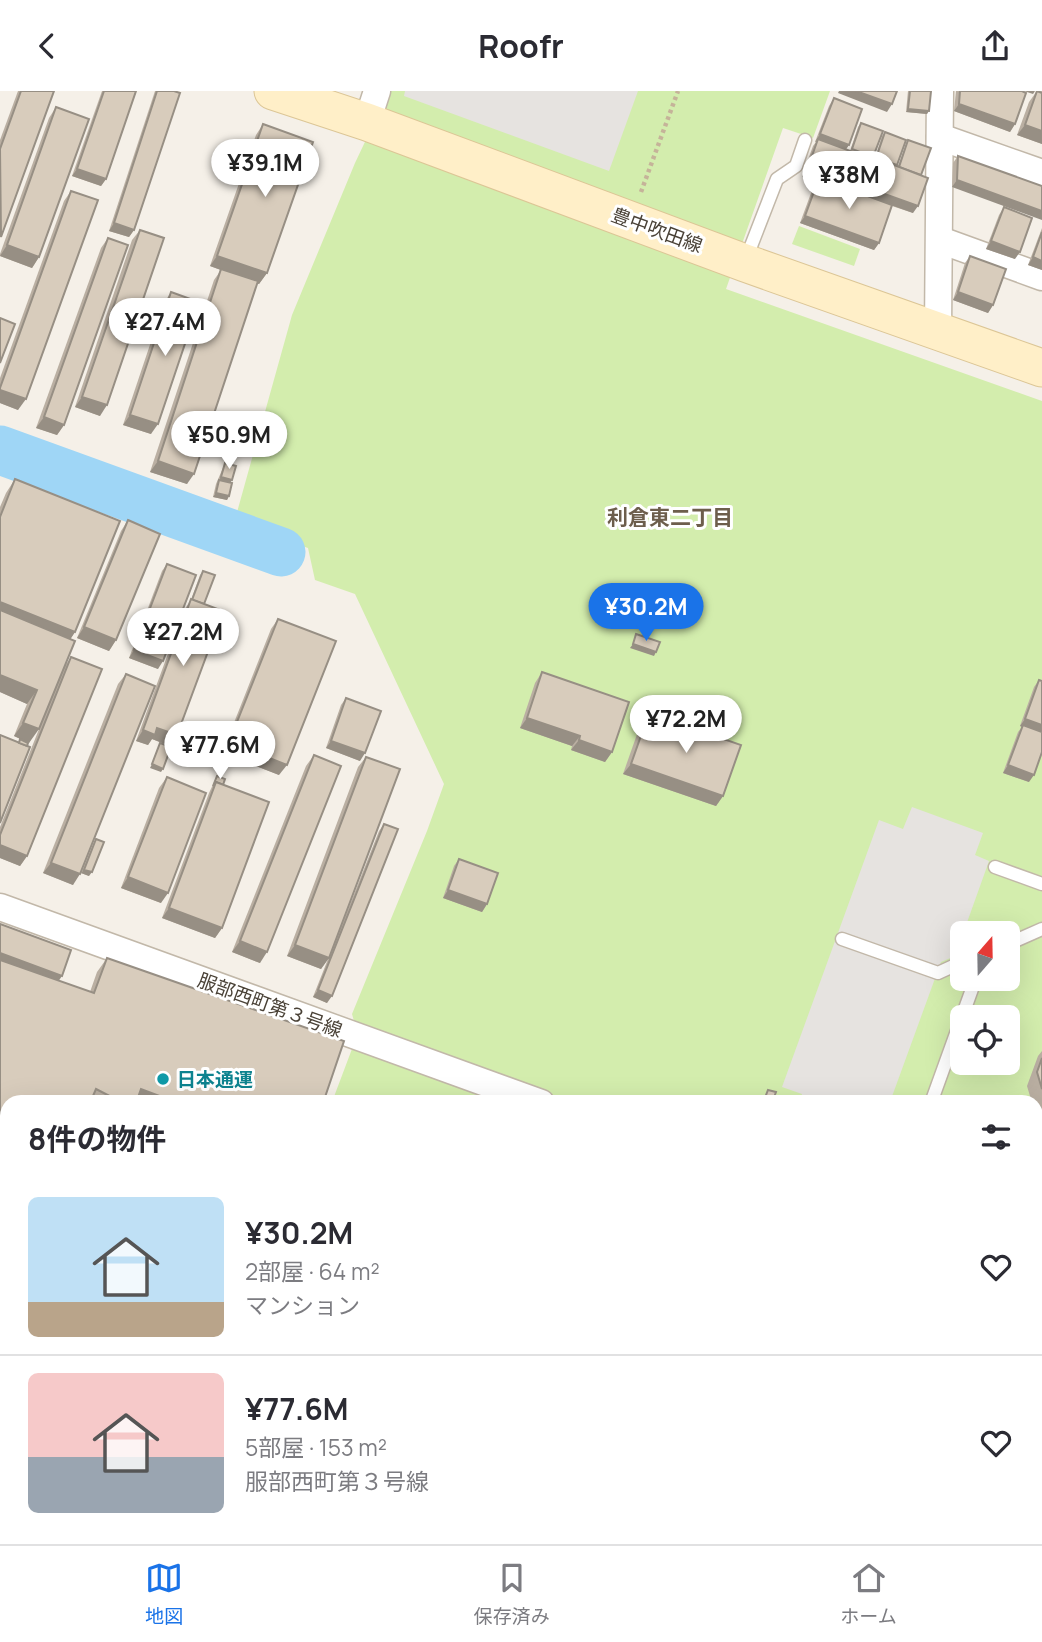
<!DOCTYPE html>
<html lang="ja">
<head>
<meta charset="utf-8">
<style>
  :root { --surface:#fff; --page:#f2f2f3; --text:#2b2b33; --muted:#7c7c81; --line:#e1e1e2; --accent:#1a73e8 }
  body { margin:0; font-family:Manrope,"Noto Sans JP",sans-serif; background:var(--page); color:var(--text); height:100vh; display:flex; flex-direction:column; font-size:26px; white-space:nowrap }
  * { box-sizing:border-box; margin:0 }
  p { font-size:23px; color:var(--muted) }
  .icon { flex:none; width:38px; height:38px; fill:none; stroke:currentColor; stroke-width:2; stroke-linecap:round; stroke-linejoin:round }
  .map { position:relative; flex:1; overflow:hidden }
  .drawer { position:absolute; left:0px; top:1004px; width:1043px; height:450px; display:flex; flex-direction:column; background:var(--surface); border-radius:21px 21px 0 0; box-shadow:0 7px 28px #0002 }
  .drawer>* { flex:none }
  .needle { width:46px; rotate:20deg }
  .tools { position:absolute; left:950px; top:830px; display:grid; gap:14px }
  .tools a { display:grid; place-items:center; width:70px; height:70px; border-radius:10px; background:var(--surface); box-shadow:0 7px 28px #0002; font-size:35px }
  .price { position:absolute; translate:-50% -60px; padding:0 16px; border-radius:24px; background:#fff; color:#222; font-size:23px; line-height:46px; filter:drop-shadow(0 2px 4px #0008) }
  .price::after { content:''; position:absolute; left:50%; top:42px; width:21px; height:16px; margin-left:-10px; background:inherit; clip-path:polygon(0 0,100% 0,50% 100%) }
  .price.current { background:var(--accent); color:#fff }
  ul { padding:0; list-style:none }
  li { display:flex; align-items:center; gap:21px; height:175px; padding:0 28px }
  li+li { border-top:2px solid var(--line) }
  li span { display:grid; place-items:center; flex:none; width:196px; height:140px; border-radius:10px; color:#555 }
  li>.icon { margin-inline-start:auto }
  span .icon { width:84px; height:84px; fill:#fffc; stroke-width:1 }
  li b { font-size:30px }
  h2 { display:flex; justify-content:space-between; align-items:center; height:84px; padding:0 28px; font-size:30px }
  header { display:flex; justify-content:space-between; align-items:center; height:91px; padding:0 28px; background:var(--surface); font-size:32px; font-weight:700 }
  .dock { display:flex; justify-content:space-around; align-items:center; height:98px; border-top:2px solid var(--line); background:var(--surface); font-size:19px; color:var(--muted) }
  .dock a { display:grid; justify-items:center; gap:4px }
  .dock .current { color:var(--accent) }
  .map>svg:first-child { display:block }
  .industrial { fill:#e4dfd9 }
  .green { fill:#d3edad; fill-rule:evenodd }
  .parking { fill:#e6e3e0 }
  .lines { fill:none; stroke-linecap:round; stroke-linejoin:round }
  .river { stroke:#9fd6f6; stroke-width:49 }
  .service-casing { stroke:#c2b8a9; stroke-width:15 }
  .minor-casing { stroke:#c2b8a9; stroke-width:29 }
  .secondary-casing { stroke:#dcc696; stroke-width:39 }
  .path { stroke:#c5b399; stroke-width:4.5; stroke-dasharray:3.5 3.5; stroke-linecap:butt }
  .service { stroke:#fff; stroke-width:12 }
  .minor { stroke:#fff; stroke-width:26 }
  .secondary { stroke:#ffefc8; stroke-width:37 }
  .wall { fill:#baafa2 }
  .shaded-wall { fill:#978f84 }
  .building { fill:#d8ccbc; stroke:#978f84; stroke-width:2 }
  .culture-dot { fill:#0f9aa8; stroke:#fff; stroke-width:2.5 }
  .labels { text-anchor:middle; stroke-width:6; stroke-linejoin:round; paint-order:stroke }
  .street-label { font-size:19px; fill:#494136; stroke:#fff }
  .culture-label { font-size:19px; font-weight:bold; fill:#0d838f; stroke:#fff; text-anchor:start }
  .neighbourhood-label { font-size:21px; font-weight:bold; fill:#6d5e4c; stroke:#fff }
</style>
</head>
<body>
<header><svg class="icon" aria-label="back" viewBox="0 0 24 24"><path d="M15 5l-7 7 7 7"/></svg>Roofr<svg class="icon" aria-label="share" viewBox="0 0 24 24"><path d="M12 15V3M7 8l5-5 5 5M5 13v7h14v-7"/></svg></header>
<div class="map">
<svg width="1042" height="1453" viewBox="0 0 1042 1453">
  <rect width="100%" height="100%" fill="#f5f0e8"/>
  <!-- industrial -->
  <polygon class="industrial" points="92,1447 514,1447 513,1453 118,1453"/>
  <!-- green -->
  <g class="green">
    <path d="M389 0H830L813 47 783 37 726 198 1042 310V1453H540L541 1447H1036V1012L332 1011 361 934 354 930 352 923 427 740 444 693 355 503 315 489 308 457 234 432 292 224 355 72ZM962 842H1008V887H962ZM962 926H1008V971H962Z"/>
    <polygon points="799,135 860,158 854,175 792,153"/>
  </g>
  <!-- parking -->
  <g class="parking">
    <polygon points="405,0 638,0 609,80 404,5"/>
    <polygon points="912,716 983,742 975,764 989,770 955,865 941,871 890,1011 799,1011 802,1003 782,996 879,729 903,738"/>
  </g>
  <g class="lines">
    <!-- river -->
    <polyline class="river" points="0,359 281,461"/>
    <defs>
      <g id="service">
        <polyline points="746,168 777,88 796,75 805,49"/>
        <polyline points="995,776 1042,793"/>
        <polyline points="842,848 938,882 962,871"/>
        <polyline points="1008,853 1042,838"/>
        <polyline points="931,1012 976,887"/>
      </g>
      <g id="minor">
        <polyline points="367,31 377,0"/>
        <polyline points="940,46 1042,82"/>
        <polyline points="940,149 1042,186"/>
        <polyline points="938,240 940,0"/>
        <polyline points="0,816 541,1012"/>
        <polyline points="1036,1189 1042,1191"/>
        <polyline points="23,1447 49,1453"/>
        <polyline points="525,1453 526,1447"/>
      </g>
      <polyline id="secondary" points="273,0 367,31 745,172 1042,277"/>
    </defs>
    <!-- service casing -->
    <use href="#service" class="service-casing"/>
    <!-- minor casing -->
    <use href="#minor" class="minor-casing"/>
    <!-- secondary casing -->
    <use href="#secondary" class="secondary-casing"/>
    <!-- path -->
    <polyline class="path" points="641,101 678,0"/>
    <!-- service -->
    <use href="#service" class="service"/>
    <!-- minor -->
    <use href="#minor" class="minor"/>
    <!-- secondary -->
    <use href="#secondary" class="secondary"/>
  </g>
  <!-- wall -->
  <g class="wall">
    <polygon points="18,0 54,0 0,147 0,49"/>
    <polygon points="102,0 136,0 106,88 101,95 72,85"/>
    <polygon points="155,0 174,0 134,139 129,146 109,140"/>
    <polygon points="908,0 931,0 927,23 906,21"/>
    <polygon points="956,0 1022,0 1015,33 1010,41 954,20"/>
    <polygon points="1037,0 1042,0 1042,53 1017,44 1029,11"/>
    <polygon points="834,7 849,54 846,58 850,60 858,36 861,32 872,69 861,99 859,102 861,103 871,75 874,70 882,45 885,41 896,75 898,75 906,53 908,49 921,84 913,122 892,115 879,152 874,159 800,132 814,94 816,91 802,86 813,55 816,51 815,51 829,15"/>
    <polygon points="56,16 39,166 32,177 0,165 0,163 49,27"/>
    <polygon points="263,33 267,182 259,193 257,192 187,393 150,381 214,189 221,179 210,175 256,44"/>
    <polygon points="958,65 1042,95 952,96 953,72"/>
    <polygon points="71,100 18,319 0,312 0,287 64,110"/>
    <polygon points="1004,116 1015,168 986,158 999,124"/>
    <polygon points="1042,137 1042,179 1028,174"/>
    <polygon points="140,139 100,325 75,316 132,149"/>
    <polygon points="108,147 64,334 57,344 36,337 101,157"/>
    <polygon points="970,165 993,214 988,222 953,209 965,172"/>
    <polygon points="171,201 151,343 123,334 164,212"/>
    <polygon points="225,372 232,389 230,392 229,405 227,409 213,406 216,393"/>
    <polygon points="15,388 75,541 70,548 65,575 71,566 27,765 20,775 0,767 0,736 51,608 29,652 14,645 27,613 0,601 0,416 6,402"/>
    <polygon points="128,429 116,549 109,560 77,547 121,440"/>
    <polygon points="167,473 158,578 129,567 162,480"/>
    <polygon points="203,480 204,513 170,655 152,648 148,654 136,650 184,519 191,509 200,484"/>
    <polygon points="278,528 279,684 222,662 271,538"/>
    <polygon points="542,581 612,661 605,671 571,659 572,655 520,637 535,592"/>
    <polygon points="126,583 73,794 43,782 118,593"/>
    <polygon points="1039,589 1029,691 1003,682 1018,641 1022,636 1020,635 1034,596"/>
    <polygon points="346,607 360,670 326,657 341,614"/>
    <polygon points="649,622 723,705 716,715 623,683 641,632"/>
    <polygon points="314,664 260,872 232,861 306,675"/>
    <polygon points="366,666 337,846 379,740 384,733 327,912 313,906 328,868 321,878 287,865 358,676"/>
    <polygon points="217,685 223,694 222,837 215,847 162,827 209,702"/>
    <polygon points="167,686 161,812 121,797 159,697"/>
    <polygon points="96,748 89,785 81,782 94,751"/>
    <polygon points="459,768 487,813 482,821 443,807 454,775"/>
    <polygon points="0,833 59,890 90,901 97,881 107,867 323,1012 7,1012 7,1055 0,1053"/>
    <polygon points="1042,960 1042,1060 1036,1058 1036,1012 1032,1012 1027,995 1038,965"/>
    <polygon points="7,1189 7,1415 0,1414 0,1221"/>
  </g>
  <!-- shaded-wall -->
  <g class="shaded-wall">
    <polygon points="839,0 856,0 892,13 887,21 838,2"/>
    <polygon points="1024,0 1035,0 1033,3"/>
    <polygon points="959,13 1015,33 1010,41 954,20"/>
    <polygon points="908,18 929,20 927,23 906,21"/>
    <polygon points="1025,34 1042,40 1042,53 1017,44"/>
    <polygon points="820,43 849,54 844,61 818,48 815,51"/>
    <polygon points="77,78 106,88 101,95 72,85"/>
    <polygon points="807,79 861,99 856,106 819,87 816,91 802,86"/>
    <polygon points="957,89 1042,120 1042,129 952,96"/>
    <polygon points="865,96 918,115 913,122 860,103"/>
    <polygon points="805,125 879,152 874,159 800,132"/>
    <polygon points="114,132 134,139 129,146 109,140"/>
    <polygon points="991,150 1020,161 1015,168 986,158"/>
    <polygon points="7,154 39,166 32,177 0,165"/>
    <polygon points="217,165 267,182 259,193 210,175"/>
    <polygon points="1033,166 1042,170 1042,179 1028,174"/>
    <polygon points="958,201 993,214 988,222 953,209"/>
    <polygon points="0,299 26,308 18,319 0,312"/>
    <polygon points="82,306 107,314 100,325 75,316"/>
    <polygon points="130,324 158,333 151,343 123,334"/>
    <polygon points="44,326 64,334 57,344 36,337"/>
    <polygon points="158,370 194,383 187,393 150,381"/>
    <polygon points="221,386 232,389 229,393 219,389"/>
    <polygon points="216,402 229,405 227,409 213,406"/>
    <polygon points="0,511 75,541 66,555 0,529"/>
    <polygon points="84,536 116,549 109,560 77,547"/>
    <polygon points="633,553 656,561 654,565 630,557"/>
    <polygon points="134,559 163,570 158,578 129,567"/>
    <polygon points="0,584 37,599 27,613 0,601"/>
    <polygon points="527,627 580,645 572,655 520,637"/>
    <polygon points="1025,628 1042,634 1042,643 1020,635"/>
    <polygon points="23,632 39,638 29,652 14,645"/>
    <polygon points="157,637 177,644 170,655 152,648 148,654 136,650 143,639"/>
    <polygon points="579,649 612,661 605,671 571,659"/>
    <polygon points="331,650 365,662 360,670 326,657"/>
    <polygon points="229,651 287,674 279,684 222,662"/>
    <polygon points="152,673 163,678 161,681 150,677"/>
    <polygon points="631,673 723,705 716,715 623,683"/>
    <polygon points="1008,674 1034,684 1029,691 1003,682"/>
    <polygon points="0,754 27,765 20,775 0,767"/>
    <polygon points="51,772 80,783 73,794 43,782"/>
    <polygon points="84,779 92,781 89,785 81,782"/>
    <polygon points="128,786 168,802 161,812 121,797"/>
    <polygon points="448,799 487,813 482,821 443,807"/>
    <polygon points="169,817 222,837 215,847 162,827"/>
    <polygon points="240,850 267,861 260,872 232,861"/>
    <polygon points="295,854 329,867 321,878 287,865"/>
    <polygon points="0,862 62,885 55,895 0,875"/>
    <polygon points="318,899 332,905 327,912 313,906"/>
    <polygon points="141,998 178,1012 132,1012"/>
    <polygon points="0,1036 7,1038 7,1055 0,1053"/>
    <polygon points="1036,1041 1042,1043 1042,1060 1036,1058"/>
    <polygon points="0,1398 7,1399 7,1415 0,1414"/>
    <polygon points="160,1447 233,1447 261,1453 187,1453"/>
  </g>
  <!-- building -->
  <g class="building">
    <polygon points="21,0 54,0 1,146 0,58"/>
    <polygon points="104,0 136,0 106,88 77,78"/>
    <polygon points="157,0 174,0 180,2 134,139 114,132"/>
    <polygon points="856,0 897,0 892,13"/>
    <polygon points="910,0 931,0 929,20 908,18"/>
    <polygon points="960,0 1022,0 1026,2 1015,33 959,13"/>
    <polygon points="1037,0 1042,2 1042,40 1025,34"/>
    <polygon points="834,7 862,18 849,54 820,43"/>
    <polygon points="56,16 89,28 39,166 7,154"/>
    <polygon points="861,32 883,40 873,66 852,58"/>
    <polygon points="263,33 313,51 267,182 217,165"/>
    <polygon points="885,41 906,49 897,74 876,67"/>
    <polygon points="818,48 872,68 861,99 807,79"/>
    <polygon points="908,49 931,57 921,84 899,76"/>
    <polygon points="958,65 1042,95 1042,120 957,89"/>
    <polygon points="876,67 928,87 918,115 865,96"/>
    <polygon points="819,87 892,114 879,152 805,125"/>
    <polygon points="71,100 98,109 26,308 0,299 0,297"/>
    <polygon points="1004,116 1032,127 1020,161 991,150"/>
    <polygon points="140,139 164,147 107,314 82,306"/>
    <polygon points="1042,141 1042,170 1033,166"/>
    <polygon points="108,147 128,154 64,334 44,326"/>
    <polygon points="970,165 1006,178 993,214 958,201"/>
    <polygon points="221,178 258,190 194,383 158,370"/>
    <polygon points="171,201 199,211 158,333 130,324"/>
    <polygon points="0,227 15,233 0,272"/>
    <polygon points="225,372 236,375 232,389 221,386"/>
    <polygon points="15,388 120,430 75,541 0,511 0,426"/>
    <polygon points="219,389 232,392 229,405 216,402"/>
    <polygon points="128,429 160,443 116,549 84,536"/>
    <polygon points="167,473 196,484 163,570 134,559"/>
    <polygon points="203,480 215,484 204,513 192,509"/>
    <polygon points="191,508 223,520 177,644 157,637 155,644 143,639"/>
    <polygon points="0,519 75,550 39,638 23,632 37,599 0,584"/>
    <polygon points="278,528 336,550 287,674 229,651"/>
    <polygon points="636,543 660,551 656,561 633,553"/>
    <polygon points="71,566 102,578 27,765 0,754 0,744"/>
    <polygon points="542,581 629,611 612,661 579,649 580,645 527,627"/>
    <polygon points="126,583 155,595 80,783 51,772"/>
    <polygon points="1039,589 1042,590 1042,634 1025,628"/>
    <polygon points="346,607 381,620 365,662 331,650"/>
    <polygon points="649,622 741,654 723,705 631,673"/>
    <polygon points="1023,634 1042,641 1042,661 1034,684 1008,674"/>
    <polygon points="0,644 30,656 0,732"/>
    <polygon points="20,648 28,652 27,655 19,652"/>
    <polygon points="160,652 171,656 163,678 152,673"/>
    <polygon points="314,664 341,675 267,861 240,850"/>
    <polygon points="366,666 400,678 329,867 295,854"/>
    <polygon points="217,685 225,688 223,694 216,691 213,695"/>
    <polygon points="167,686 206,702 168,802 128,786"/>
    <polygon points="216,691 269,711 222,837 169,817"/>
    <polygon points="384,733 398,738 332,905 318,899"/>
    <polygon points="96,748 104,751 92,781 84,779"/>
    <polygon points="459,768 498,782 487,813 448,799"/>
    <polygon points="0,833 71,859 62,885 0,862"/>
    <polygon points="107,867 344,950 323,1012 178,1012 141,998 136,1012 123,1012 96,998 90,1012 7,1012 7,1038 0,1036 0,869 94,902"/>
    <polygon points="1042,967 1042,998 1037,981"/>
    <polygon points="768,999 776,1001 772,1012 763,1012"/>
    <polygon points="1042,1019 1042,1043 1036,1041"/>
    <polygon points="7,1219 7,1399 0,1398 0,1251"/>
    <polygon points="233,1447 482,1447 481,1453 261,1453"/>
    <polygon points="0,1449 19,1453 0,1453"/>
  </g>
  <!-- markers -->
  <circle class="culture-dot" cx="163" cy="988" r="7"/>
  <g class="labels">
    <!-- street labels -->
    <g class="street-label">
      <text transform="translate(657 139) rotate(20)" y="7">豊中吹田線</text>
      <text transform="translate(270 914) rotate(20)" y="7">服部西町第３号線</text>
    </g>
    <!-- culture labels -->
    <g class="culture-label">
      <text x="177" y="995">日本通運</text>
    </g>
    <!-- neighbourhood labels -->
    <g class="neighbourhood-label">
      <text x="670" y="434">利倉東二丁目</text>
    </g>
  </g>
</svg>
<div class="tools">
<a><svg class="needle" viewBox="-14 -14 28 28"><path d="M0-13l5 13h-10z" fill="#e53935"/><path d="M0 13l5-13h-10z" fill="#7c7c81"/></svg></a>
<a><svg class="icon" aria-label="locate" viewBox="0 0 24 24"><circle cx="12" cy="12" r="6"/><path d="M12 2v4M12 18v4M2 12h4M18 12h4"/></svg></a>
</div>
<b class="price" style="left:265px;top:108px">¥39.1M</b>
<b class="price" style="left:849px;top:120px">¥38M</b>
<b class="price" style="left:165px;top:267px">¥27.4M</b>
<b class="price" style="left:229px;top:380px">¥50.9M</b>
<b class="price current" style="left:646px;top:552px">¥30.2M</b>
<b class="price" style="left:183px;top:577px">¥27.2M</b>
<b class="price" style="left:686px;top:664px">¥72.2M</b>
<b class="price" style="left:220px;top:690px">¥77.6M</b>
<section class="drawer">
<h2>8件の物件<svg class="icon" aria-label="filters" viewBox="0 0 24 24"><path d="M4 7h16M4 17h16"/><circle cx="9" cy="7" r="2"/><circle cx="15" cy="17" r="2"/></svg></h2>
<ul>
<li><span style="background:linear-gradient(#bfe0f5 75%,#b9a48a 0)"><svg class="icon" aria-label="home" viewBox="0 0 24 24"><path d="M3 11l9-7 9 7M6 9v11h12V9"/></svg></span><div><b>¥30.2M</b><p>2部屋 · 64 m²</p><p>マンション</p></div><svg class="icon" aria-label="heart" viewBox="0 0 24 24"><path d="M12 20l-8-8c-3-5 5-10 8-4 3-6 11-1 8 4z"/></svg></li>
<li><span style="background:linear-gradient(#f6c9c9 60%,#9aa5b1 0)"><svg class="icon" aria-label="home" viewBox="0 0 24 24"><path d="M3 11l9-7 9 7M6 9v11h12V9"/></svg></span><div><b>¥77.6M</b><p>5部屋 · 153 m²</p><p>服部西町第３号線</p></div><svg class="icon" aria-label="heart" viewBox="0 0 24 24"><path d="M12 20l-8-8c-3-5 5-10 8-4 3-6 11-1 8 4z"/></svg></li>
</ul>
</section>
</div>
<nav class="dock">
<a class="current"><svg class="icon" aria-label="map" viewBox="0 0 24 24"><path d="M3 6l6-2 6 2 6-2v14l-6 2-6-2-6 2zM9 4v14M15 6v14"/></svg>地図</a>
<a><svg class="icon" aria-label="saved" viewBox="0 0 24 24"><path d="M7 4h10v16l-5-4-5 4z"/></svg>保存済み</a>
<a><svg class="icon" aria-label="home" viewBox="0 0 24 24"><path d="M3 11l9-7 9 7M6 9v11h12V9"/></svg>ホーム</a>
</nav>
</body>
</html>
